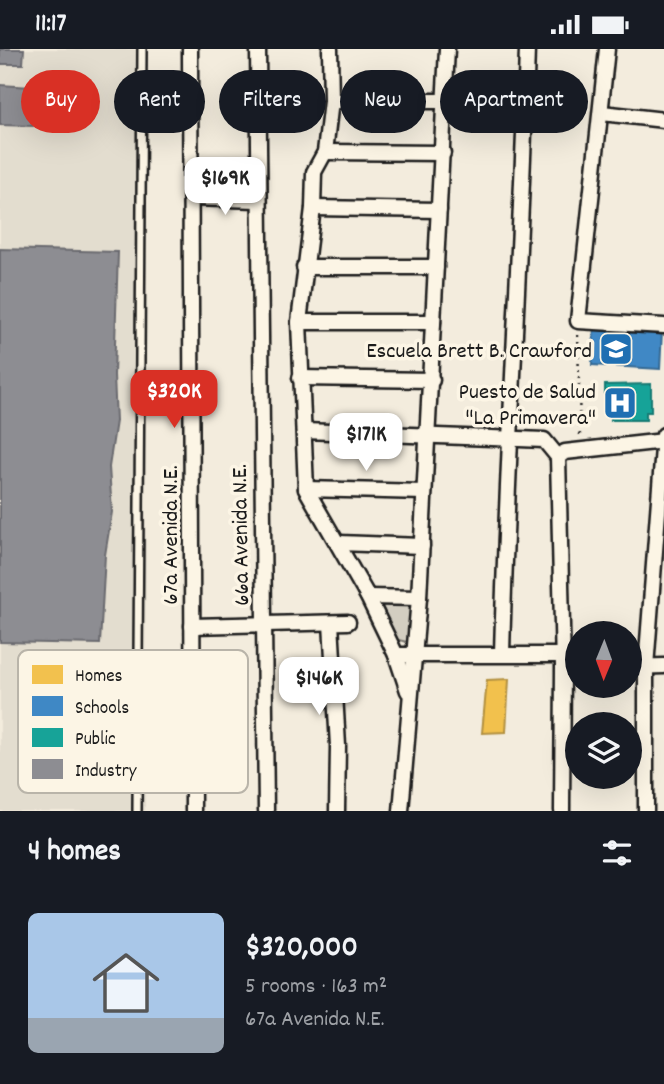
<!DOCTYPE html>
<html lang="en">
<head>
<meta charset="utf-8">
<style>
  :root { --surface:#171b24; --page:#242831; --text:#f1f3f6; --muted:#9ea1a6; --line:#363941; --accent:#d93025 }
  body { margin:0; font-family:Dekko,sans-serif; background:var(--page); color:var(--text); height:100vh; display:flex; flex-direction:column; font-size:26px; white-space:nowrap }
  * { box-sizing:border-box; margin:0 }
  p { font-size:23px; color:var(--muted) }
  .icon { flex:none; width:38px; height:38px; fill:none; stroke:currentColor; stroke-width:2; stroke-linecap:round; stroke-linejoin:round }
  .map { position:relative; height:762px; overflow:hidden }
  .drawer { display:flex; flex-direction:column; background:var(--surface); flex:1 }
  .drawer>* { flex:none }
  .banner { position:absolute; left:21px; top:21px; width:623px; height:63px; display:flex; gap:14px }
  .needle { width:46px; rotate:181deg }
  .tools { position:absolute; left:565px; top:572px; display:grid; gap:14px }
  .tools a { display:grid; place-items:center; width:77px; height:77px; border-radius:50%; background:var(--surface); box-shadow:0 7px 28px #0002; font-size:35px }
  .price { position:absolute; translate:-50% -60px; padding:0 16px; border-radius:14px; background:#fff; color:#222; font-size:23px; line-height:46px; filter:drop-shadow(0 2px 4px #0008) }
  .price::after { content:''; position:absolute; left:50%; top:42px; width:21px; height:16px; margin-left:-10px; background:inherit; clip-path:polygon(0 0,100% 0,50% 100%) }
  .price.current { background:var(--accent); color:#fff }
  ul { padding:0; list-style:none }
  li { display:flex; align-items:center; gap:21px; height:175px; padding:0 28px }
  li+li { border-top:2px solid var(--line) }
  li span { display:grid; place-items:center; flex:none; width:196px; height:140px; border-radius:10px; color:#555 }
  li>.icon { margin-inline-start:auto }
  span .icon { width:84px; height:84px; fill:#fffc; stroke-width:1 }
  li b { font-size:30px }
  h2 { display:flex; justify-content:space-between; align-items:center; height:84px; padding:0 28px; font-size:30px }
  .pill { padding:0 24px; border-radius:32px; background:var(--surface); box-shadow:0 7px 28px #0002; font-size:24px; line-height:63px }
  .pill.current { background:var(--accent); color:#fff }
  .status { display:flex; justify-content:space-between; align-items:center; height:49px; padding:0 35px; background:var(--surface); direction:ltr }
  .status svg { height:19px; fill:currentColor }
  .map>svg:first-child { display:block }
  .built { fill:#e3ddcf }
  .green { fill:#d3cec1; stroke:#78756e; stroke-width:2 }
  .homes { fill:#f2c14e; stroke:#b2903f; stroke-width:2 }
  .schools { fill:#3f88c5; stroke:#346892; stroke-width:2 }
  .public { fill:#17a398; stroke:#187a73; stroke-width:2 }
  .industry { fill:#8d8d92; stroke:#6b6b6f; stroke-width:2 }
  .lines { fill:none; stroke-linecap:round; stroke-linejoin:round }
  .service-casing { stroke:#1c1c1c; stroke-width:12 }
  .minor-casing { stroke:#1c1c1c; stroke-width:19 }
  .path { stroke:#1c1c1c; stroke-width:2.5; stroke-dasharray:2 5; stroke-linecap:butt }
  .service { stroke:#fcf5e5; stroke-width:7 }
  .minor { stroke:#fcf5e5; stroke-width:14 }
  .labels { text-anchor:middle; stroke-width:7; stroke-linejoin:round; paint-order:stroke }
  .poi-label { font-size:23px; fill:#1c1c1c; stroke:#fcf5e5; text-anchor:end }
  .street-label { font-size:23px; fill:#1c1c1c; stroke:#fcf5e5 }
  .key { fill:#fcf5e5; stroke:#b9b4a9; stroke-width:2 }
  .key-label { font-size:19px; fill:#1c1c1c }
</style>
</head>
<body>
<div class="status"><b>11:17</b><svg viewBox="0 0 49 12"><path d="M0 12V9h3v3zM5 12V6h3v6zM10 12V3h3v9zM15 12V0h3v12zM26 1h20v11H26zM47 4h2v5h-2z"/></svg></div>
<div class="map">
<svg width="664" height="762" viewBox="0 0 664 762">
  <rect width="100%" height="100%" fill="#f3ecdd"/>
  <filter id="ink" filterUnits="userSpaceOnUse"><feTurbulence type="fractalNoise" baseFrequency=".0143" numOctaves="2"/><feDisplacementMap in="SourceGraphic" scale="14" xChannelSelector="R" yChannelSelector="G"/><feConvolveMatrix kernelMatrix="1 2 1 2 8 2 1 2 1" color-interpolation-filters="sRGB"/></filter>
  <g filter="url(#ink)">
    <!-- built -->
    <polygon class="built" points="0,0 147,0 145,762 0,762"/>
    <!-- green -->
    <polygon class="green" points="377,555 412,556 410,589 407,593 394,590"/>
    <!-- homes -->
    <polygon class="homes" points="509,630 506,683 482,684 487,631"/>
    <!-- schools -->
    <polygon class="schools" points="594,278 662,281 660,320 592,316"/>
    <!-- public -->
    <polygon class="public" points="651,335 651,363 646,363 646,371 611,371 611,365 605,365 605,336"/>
    <!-- industry -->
    <g class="industry">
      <polygon points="0,0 24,0 23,15 0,15"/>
      <polygon points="0,36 31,38 29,56 33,77 0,76"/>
      <polygon points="0,200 118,203 114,326 116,372 109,418 112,463 105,506 100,595 0,593"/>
    </g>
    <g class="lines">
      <defs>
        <polyline id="service" points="137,762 142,0"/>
        <g id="minor">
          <polyline points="190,0 193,762"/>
          <polyline points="258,0 266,762"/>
          <polyline points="330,0 331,52 325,103 314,123 313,159 299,273 306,440 368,548 396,606 563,606"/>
          <polyline points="607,0 578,272 664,277"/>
          <polyline points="331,52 445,52"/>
          <polyline points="602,64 664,71"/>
          <polyline points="325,103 443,104"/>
          <polyline points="191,149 259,151"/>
          <polyline points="313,159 439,161"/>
          <polyline points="304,218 436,218"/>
          <polyline points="299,273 433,273"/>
          <polyline points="300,329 432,331"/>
          <polyline points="304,382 544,391 558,408"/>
          <polyline points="306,440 424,443"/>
          <polyline points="339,494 422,497"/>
          <polyline points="368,548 419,549"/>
          <polyline points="331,574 338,697 337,762"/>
          <polyline points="192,577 348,573"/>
          <path d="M502 605C507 403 521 202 527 0"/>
          <polyline points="396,606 408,642"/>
          <polyline points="630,618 664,617"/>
          <polyline points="401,762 419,549 447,0"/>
          <polyline points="562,762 563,618 558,408 565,403 664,392"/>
          <polyline points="646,762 646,618 664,386"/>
        </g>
      </defs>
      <!-- service casing -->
      <use href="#service" class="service-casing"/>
      <!-- minor casing -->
      <use href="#minor" class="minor-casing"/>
      <!-- path -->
      <polyline class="path" points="578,286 580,388"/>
      <!-- service -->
      <use href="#service" class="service"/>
      <!-- minor -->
      <use href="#minor" class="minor"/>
    </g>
  </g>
  <!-- icons -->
  <defs>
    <symbol id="school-square" viewBox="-11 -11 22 22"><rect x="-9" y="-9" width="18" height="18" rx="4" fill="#1f6fb2" stroke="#fcf5e5"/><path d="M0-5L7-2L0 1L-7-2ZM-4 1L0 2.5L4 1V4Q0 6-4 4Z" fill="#fff"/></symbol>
    <symbol id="hospital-square" viewBox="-11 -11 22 22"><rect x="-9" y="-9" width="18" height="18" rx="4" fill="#1f6fb2" stroke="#fcf5e5"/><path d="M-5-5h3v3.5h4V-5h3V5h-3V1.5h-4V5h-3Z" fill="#fff"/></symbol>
  </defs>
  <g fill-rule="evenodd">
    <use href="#school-square" x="597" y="281" width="38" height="38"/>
    <use href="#hospital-square" x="601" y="335" width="38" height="38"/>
  </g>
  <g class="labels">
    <!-- poi labels -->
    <g class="poi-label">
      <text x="592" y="308">Escuela Brett B. Crawford</text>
      <text x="596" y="349">Puesto de Salud<tspan x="596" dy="26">"La Primavera"</tspan></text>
    </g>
    <!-- street labels -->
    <g class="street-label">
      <text transform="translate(169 486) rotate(-90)" y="8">67a Avenida N.E.</text>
      <text transform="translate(239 486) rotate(-91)" y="8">66a Avenida N.E.</text>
    </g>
  </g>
  <!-- legend -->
  <rect x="18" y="601" width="230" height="143" rx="10" class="key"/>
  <rect x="32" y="616" width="31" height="19" fill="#f2c14e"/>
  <rect x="32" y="647" width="31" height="20" fill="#3f88c5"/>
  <rect x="32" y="679" width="31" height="19" fill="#17a398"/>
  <rect x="32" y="710" width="31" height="20" fill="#8d8d92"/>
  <g class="key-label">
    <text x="75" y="632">Homes</text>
    <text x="75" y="664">Schools</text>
    <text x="75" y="695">Public</text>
    <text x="75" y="727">Industry</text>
  </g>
</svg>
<div class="tools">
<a><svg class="needle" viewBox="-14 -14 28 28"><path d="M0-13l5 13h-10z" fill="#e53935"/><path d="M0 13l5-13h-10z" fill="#9ea1a6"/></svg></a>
<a><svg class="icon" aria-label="layers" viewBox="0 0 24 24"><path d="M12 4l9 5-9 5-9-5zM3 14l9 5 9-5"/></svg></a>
</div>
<b class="price" style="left:225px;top:168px">$169K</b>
<b class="price current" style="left:174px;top:381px">$320K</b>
<b class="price" style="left:366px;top:424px">$171K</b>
<b class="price" style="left:319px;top:668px">$146K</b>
<div class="banner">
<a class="pill current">Buy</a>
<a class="pill">Rent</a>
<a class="pill">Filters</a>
<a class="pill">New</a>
<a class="pill">Apartment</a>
</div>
</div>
<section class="drawer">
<h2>4 homes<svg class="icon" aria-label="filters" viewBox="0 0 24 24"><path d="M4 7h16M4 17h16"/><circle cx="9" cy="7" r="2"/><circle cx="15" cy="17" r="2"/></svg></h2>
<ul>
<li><span style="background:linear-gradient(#a9c7e8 75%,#9aa5b1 0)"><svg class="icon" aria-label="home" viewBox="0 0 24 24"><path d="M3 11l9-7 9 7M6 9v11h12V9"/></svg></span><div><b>$320,000</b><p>5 rooms · 163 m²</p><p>67a Avenida N.E.</p></div></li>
</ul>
</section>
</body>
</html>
